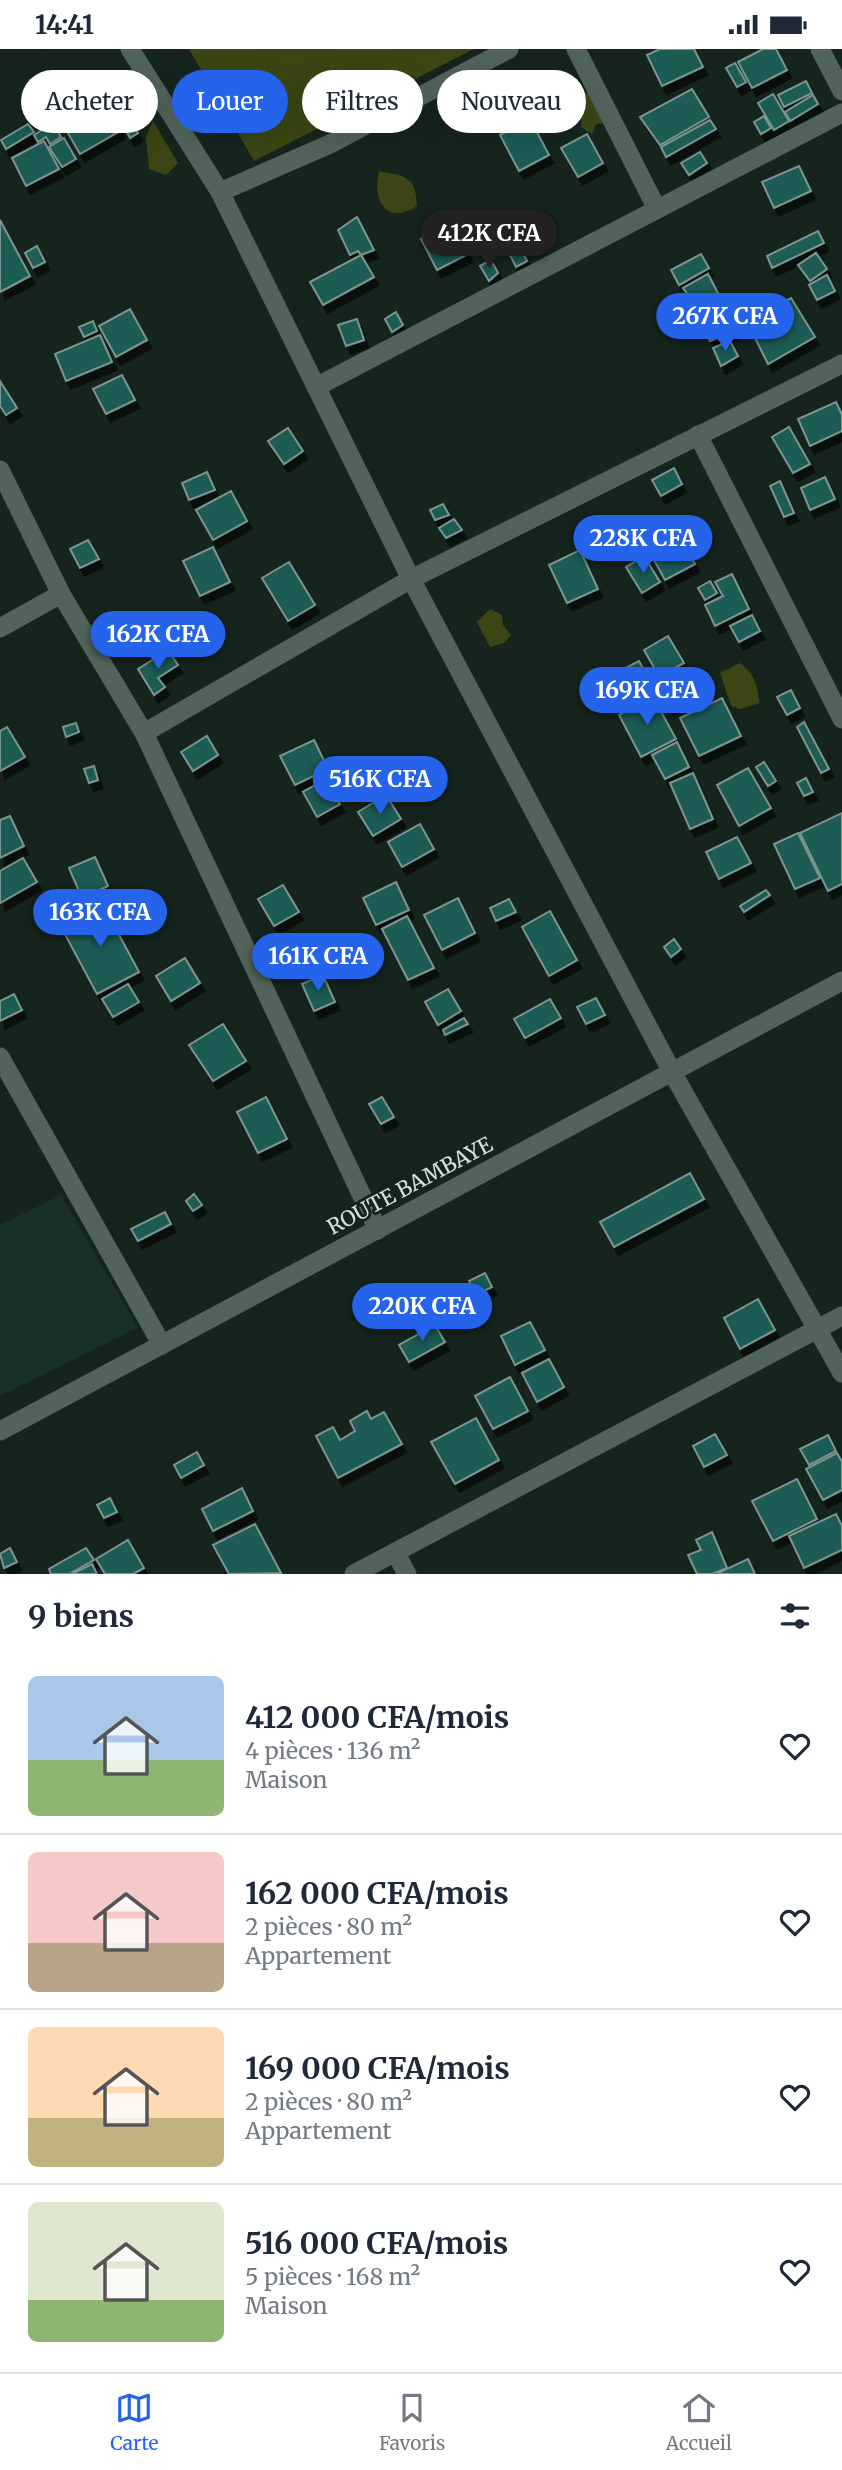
<!DOCTYPE html>
<html lang="fr">
<head>
<meta charset="utf-8">
<style>
  :root { --surface:#fff; --page:#f2f2f3; --text:#1f2937; --muted:#747a83; --line:#e0e1e3; --accent:#2563eb }
  body { margin:0; font-family:Merriweather,serif; background:var(--page); color:var(--text); height:100vh; display:flex; flex-direction:column; font-size:26px; white-space:nowrap }
  * { box-sizing:border-box; margin:0 }
  p { font-size:23px; color:var(--muted) }
  .icon { flex:none; width:38px; height:38px; fill:none; stroke:currentColor; stroke-width:2; stroke-linecap:round; stroke-linejoin:round }
  .map { position:relative; height:1525px; overflow:hidden }
  .details { display:flex; flex-direction:column; background:var(--surface); flex:1 }
  .details>* { flex:none }
  .guide { position:absolute; left:21px; top:21px; width:802px; height:63px; display:flex; gap:14px }
  .price { position:absolute; translate:-50% -60px; padding:0 16px; border-radius:24px; background:var(--accent); color:#fff; font-size:23px; line-height:46px; filter:drop-shadow(0 2px 4px #0008) }
  .price::after { content:''; position:absolute; left:50%; top:42px; width:21px; height:16px; margin-left:-10px; background:inherit; clip-path:polygon(0 0,100% 0,50% 100%) }
  .price.active { background:#222; color:#fff }
  ul { padding:0; list-style:none }
  li { display:flex; align-items:center; gap:21px; height:175px; padding:0 28px }
  li+li { border-top:2px solid var(--line) }
  li span { display:grid; place-items:center; flex:none; width:196px; height:140px; border-radius:10px; color:#555 }
  li>.icon { margin-inline-start:auto }
  span .icon { width:84px; height:84px; fill:#fffc; stroke-width:1 }
  li b { font-size:30px }
  h2 { display:flex; justify-content:space-between; align-items:center; height:84px; padding:0 28px; font-size:30px }
  .tag { padding:0 24px; border-radius:32px; background:var(--surface); box-shadow:0 7px 28px #0002; font-size:24px; line-height:63px }
  .tag.active { background:var(--accent); color:#fff }
  .status { display:flex; justify-content:space-between; align-items:center; height:49px; padding:0 35px; background:var(--surface); direction:ltr }
  .status svg { height:19px; fill:currentColor }
  .tab-bar { display:flex; justify-content:space-around; align-items:center; height:98px; border-top:2px solid var(--line); background:var(--surface); font-size:19px; color:var(--muted) }
  .tab-bar a { display:grid; justify-items:center; gap:4px }
  .tab-bar .active { color:var(--accent) }
  .map>svg:first-child { display:block }
  .built { fill:#183026 }
  .green { fill:#3b4614 }
  .building { fill:#1a5b55; stroke:#7d9491; stroke-width:2; filter:url(#shadow) }
  .lines { fill:none; stroke-linecap:round; stroke-linejoin:round }
  .minor { stroke:#51635a; stroke-width:19 }
  .tertiary { stroke:#51635a; stroke-width:19 }
  .labels { text-anchor:middle; stroke-width:6; stroke-linejoin:round; paint-order:stroke }
  .street-label { font-size:21px; fill:#d8e2dd; stroke:#15251e }
</style>
</head>
<body>
<div class="status"><b>14:41</b><svg viewBox="0 0 49 12"><path d="M0 12V9h3v3zM5 12V6h3v6zM10 12V3h3v9zM15 12V0h3v12zM26 1h20v11H26zM47 4h2v5h-2z"/></svg></div>
<div class="map">
<svg width="842" height="1525" viewBox="0 0 842 1525">
  <defs>
    <filter id="shadow"><feDropShadow dx="4.5" dy="8" stdDeviation="0" flood-color="#0009"/></filter>
  </defs>
  <rect width="100%" height="100%" fill="#15251e"/>
  <!-- built -->
  <polygon class="built" points="61,1146 138,1279 0,1347 0,1176"/>
  <!-- green -->
  <g class="green">
    <polygon points="189,0 474,0 254,112"/>
    <polygon points="582,43 598,46 607,74 596,75 592,85 581,78 581,64 575,50"/>
    <polygon points="153,72 178,114 166,126 149,120 146,88"/>
    <path d="M379 122C405 127 416 127 417 157 386 177 372 151 379 122Z"/>
    <polygon points="490,560 502,566 503,576 511,586 504,594 490,598 477,573"/>
    <path d="M740 614C756 626 756 635 760 654L740 660 731 657 720 624Z"/>
  </g>
  <!-- building -->
  <g class="building">
    <polygon points="660,0 694,0 703,18 662,37 647,6"/>
    <polygon points="763,0 776,0 787,21 752,39 738,13"/>
    <polygon points="735,14 746,33 737,38 726,19"/>
    <polygon points="806,32 812,44 784,58 778,46"/>
    <polygon points="108,35 114,45 103,51 97,42"/>
    <polygon points="692,40 709,68 660,96 640,68"/>
    <polygon points="773,45 789,72 774,81 758,54"/>
    <polygon points="813,46 818,55 790,72 785,63"/>
    <polygon points="114,51 123,66 118,70 120,82 80,105 57,65 79,52 88,66"/>
    <polygon points="764,67 771,79 761,85 754,73"/>
    <polygon points="530,70 549,106 519,122 500,86"/>
    <polygon points="710,71 716,80 666,108 661,98"/>
    <polygon points="53,74 61,88 50,95 46,88 38,93 34,86"/>
    <polygon points="28,75 34,83 6,100 1,91"/>
    <polygon points="133,77 138,84 130,89 126,81"/>
    <polygon points="587,85 603,114 578,128 561,99"/>
    <polygon points="64,89 76,110 62,118 49,98"/>
    <polygon points="44,92 59,120 26,137 12,109"/>
    <polygon points="700,103 707,114 689,126 681,114"/>
    <polygon points="799,117 811,142 774,159 762,133"/>
    <polygon points="357,168 374,201 361,206 358,202 350,206 338,181"/>
    <polygon points="0,171 30,227 0,243"/>
    <polygon points="453,174 468,205 437,221 421,190"/>
    <polygon points="818,182 824,194 772,219 767,207"/>
    <polygon points="37,197 45,213 33,219 25,204"/>
    <polygon points="520,198 527,212 516,218 509,204"/>
    <polygon points="816,204 827,220 810,232 798,216"/>
    <polygon points="701,205 709,219 679,236 671,221"/>
    <polygon points="361,206 374,228 323,256 310,233"/>
    <polygon points="491,211 498,224 489,232 480,217"/>
    <polygon points="708,225 720,248 698,260 683,239"/>
    <polygon points="827,226 835,242 817,251 809,236"/>
    <polygon points="791,249 815,288 768,315 747,273"/>
    <polygon points="722,251 737,282 710,292 696,265"/>
    <polygon points="130,260 147,291 116,308 99,277"/>
    <polygon points="396,263 403,276 392,283 385,270"/>
    <polygon points="357,270 364,291 346,297 338,276"/>
    <polygon points="93,272 97,282 84,288 79,278"/>
    <polygon points="100,286 112,313 66,332 55,305"/>
    <polygon points="730,292 738,307 721,317 713,299"/>
    <polygon points="122,326 135,351 106,365 93,340"/>
    <polygon points="0,332 17,359 6,366 0,357"/>
    <polygon points="836,353 842,366 842,382 810,397 798,370"/>
    <polygon points="789,378 810,415 793,424 772,388"/>
    <polygon points="288,379 303,402 284,415 268,392"/>
    <polygon points="674,419 682,435 661,447 652,431"/>
    <polygon points="207,423 215,441 189,451 182,434"/>
    <polygon points="825,428 835,450 810,461 801,439"/>
    <polygon points="780,432 794,464 784,468 770,437"/>
    <polygon points="231,442 247,472 213,491 196,461"/>
    <polygon points="443,455 449,466 435,471 430,461"/>
    <polygon points="454,470 462,481 446,489 439,479"/>
    <polygon points="677,482 695,515 665,531 647,498"/>
    <polygon points="88,491 99,510 80,519 70,500"/>
    <polygon points="213,498 230,533 200,547 183,512"/>
    <polygon points="580,501 598,540 567,554 549,516"/>
    <polygon points="644,507 660,533 642,544 626,518"/>
    <polygon points="289,513 315,556 288,572 262,529"/>
    <polygon points="732,525 749,560 715,577 705,556 723,547 715,533"/>
    <polygon points="710,532 717,544 705,551 698,539"/>
    <polygon points="752,566 760,582 739,593 730,577"/>
    <polygon points="668,587 684,614 659,627 644,601"/>
    <polygon points="168,601 178,616 158,629 165,638 154,646 138,620"/>
    <polygon points="639,612 655,642 625,657 610,627"/>
    <polygon points="695,620 705,640 669,658 659,638"/>
    <polygon points="791,641 800,659 787,666 777,648"/>
    <polygon points="653,648 676,690 641,708 619,666"/>
    <polygon points="722,649 741,687 699,707 680,669"/>
    <polygon points="804,673 829,720 821,724 797,678"/>
    <polygon points="76,674 79,683 66,688 63,678"/>
    <polygon points="7,678 25,708 0,722 0,682"/>
    <polygon points="207,687 218,706 193,722 181,703"/>
    <polygon points="314,691 328,720 295,736 280,707"/>
    <polygon points="677,693 689,718 665,730 652,706"/>
    <polygon points="764,713 776,732 768,737 756,718"/>
    <polygon points="94,717 98,731 89,734 84,720"/>
    <polygon points="748,719 771,759 739,777 717,736"/>
    <polygon points="693,724 713,770 690,780 670,734"/>
    <polygon points="806,729 813,743 804,747 797,734"/>
    <polygon points="326,730 340,755 317,768 303,743"/>
    <polygon points="386,746 401,770 373,787 358,763"/>
    <polygon points="842,764 842,835 828,842 800,784"/>
    <polygon points="10,767 24,797 0,809 0,771"/>
    <polygon points="420,775 434,800 402,818 388,793"/>
    <polygon points="798,784 820,829 795,840 774,795"/>
    <polygon points="737,788 751,814 719,830 706,803"/>
    <polygon points="95,808 108,837 82,849 69,819"/>
    <polygon points="23,809 37,833 0,854 0,822"/>
    <polygon points="396,833 409,861 376,876 363,849"/>
    <polygon points="283,836 299,863 274,877 258,850"/>
    <polygon points="766,841 770,846 744,863 740,857"/>
    <polygon points="458,849 475,884 442,901 424,866"/>
    <polygon points="509,850 516,863 496,872 490,859"/>
    <polygon points="102,854 139,923 97,945 60,876"/>
    <polygon points="550,862 577,911 549,927 522,878"/>
    <polygon points="407,867 434,919 408,931 382,880"/>
    <polygon points="674,890 681,900 671,908 664,898"/>
    <polygon points="185,909 200,934 171,952 156,927"/>
    <polygon points="323,926 335,953 314,962 302,935"/>
    <polygon points="128,935 139,953 113,968 102,950"/>
    <polygon points="448,940 461,962 438,976 425,953"/>
    <polygon points="14,945 22,961 0,972 0,952"/>
    <polygon points="596,949 605,966 586,975 577,958"/>
    <polygon points="550,950 561,969 525,989 514,970"/>
    <polygon points="464,969 468,975 445,986 443,981"/>
    <polygon points="223,975 246,1012 213,1032 189,996"/>
    <polygon points="266,1048 287,1090 258,1104 237,1063"/>
    <polygon points="382,1048 394,1068 381,1075 369,1055"/>
    <polygon points="690,1124 704,1150 614,1198 600,1173"/>
    <polygon points="194,1145 202,1156 193,1162 186,1152"/>
    <polygon points="165,1163 171,1175 138,1192 131,1180"/>
    <polygon points="485,1224 492,1238 476,1246 469,1232"/>
    <polygon points="463,1247 470,1261 457,1268 449,1253"/>
    <polygon points="758,1250 775,1281 740,1300 724,1269"/>
    <polygon points="530,1273 545,1301 515,1316 501,1287"/>
    <polygon points="435,1276 445,1293 409,1313 399,1296"/>
    <polygon points="549,1310 564,1338 537,1353 522,1324"/>
    <polygon points="510,1328 528,1362 493,1380 475,1347"/>
    <polygon points="367,1362 371,1370 384,1363 402,1395 338,1429 316,1387 333,1378 340,1391 355,1382 350,1372"/>
    <polygon points="476,1369 499,1411 455,1435 431,1393"/>
    <polygon points="715,1385 727,1406 704,1418 693,1397"/>
    <polygon points="828,1386 836,1402 809,1416 800,1400"/>
    <polygon points="197,1403 204,1416 181,1429 174,1416"/>
    <polygon points="837,1404 842,1413 842,1441 823,1451 806,1420"/>
    <polygon points="797,1430 817,1470 773,1492 752,1452"/>
    <polygon points="242,1439 253,1462 213,1482 202,1460"/>
    <polygon points="110,1449 117,1463 104,1469 97,1456"/>
    <polygon points="836,1465 842,1477 842,1501 804,1519 789,1487"/>
    <polygon points="255,1475 281,1524 229,1525 213,1496"/>
    <polygon points="712,1483 727,1519 712,1525 697,1525 688,1506 701,1501 696,1491"/>
    <polygon points="128,1491 144,1519 133,1525 105,1525 96,1510"/>
    <polygon points="10,1499 17,1513 4,1519 0,1505"/>
    <polygon points="86,1499 94,1511 69,1525 51,1525 49,1520"/>
    <polygon points="748,1510 755,1525 719,1525 718,1524"/>
    <polygon points="92,1515 97,1525 72,1525"/>
  </g>
  <g class="lines">
    <!-- minor -->
    <g class="minor">
      <polyline points="130,0 220,143 411,530 672,1023 842,1324"/>
      <polyline points="576,0 657,160"/>
      <polyline points="820,0 842,42"/>
      <polyline points="220,143 330,95 509,0"/>
      <polyline points="316,338 842,64"/>
      <polyline points="698,386 842,670"/>
      <polyline points="0,421 61,545 144,684 378,1181"/>
      <polyline points="0,579 61,545"/>
      <polyline points="144,684 411,530 842,315"/>
      <polyline points="0,1008 162,1296"/>
      <polyline points="395,1503 407,1525"/>
      <polyline points="354,1525 842,1267"/>
    </g>
    <!-- tertiary -->
    <polyline class="tertiary" points="0,1382 842,932"/>
  </g>
  <g class="labels">
    <!-- street labels -->
    <g class="street-label">
      <text transform="translate(410 1137) rotate(-28)" y="7">ROUTE BAMBAYE</text>
    </g>
  </g>
</svg>
<b class="price active" style="left:489px;top:221px">412K CFA</b>
<b class="price" style="left:725px;top:304px">267K CFA</b>
<b class="price" style="left:643px;top:526px">228K CFA</b>
<b class="price" style="left:158px;top:622px">162K CFA</b>
<b class="price" style="left:647px;top:678px">169K CFA</b>
<b class="price" style="left:380px;top:767px">516K CFA</b>
<b class="price" style="left:100px;top:900px">163K CFA</b>
<b class="price" style="left:318px;top:944px">161K CFA</b>
<b class="price" style="left:422px;top:1294px">220K CFA</b>
<div class="guide">
<a class="tag">Acheter</a>
<a class="tag active">Louer</a>
<a class="tag">Filtres</a>
<a class="tag">Nouveau</a>
</div>
</div>
<section class="details">
<h2>9 biens<svg class="icon" aria-label="filters" viewBox="0 0 24 24"><path d="M4 7h16M4 17h16"/><circle cx="9" cy="7" r="2"/><circle cx="15" cy="17" r="2"/></svg></h2>
<ul>
<li><span style="background:linear-gradient(#a9c7e8 60%,#8fb573 0)"><svg class="icon" aria-label="home" viewBox="0 0 24 24"><path d="M3 11l9-7 9 7M6 9v11h12V9"/></svg></span><div><b>412 000 CFA/mois</b><p>4 pièces · 136 m²</p><p>Maison</p></div><svg class="icon" aria-label="heart" viewBox="0 0 24 24"><path d="M12 20l-8-8c-3-5 5-10 8-4 3-6 11-1 8 4z"/></svg></li>
<li><span style="background:linear-gradient(#f6c9c9 65%,#b9a48a 0)"><svg class="icon" aria-label="home" viewBox="0 0 24 24"><path d="M3 11l9-7 9 7M6 9v11h12V9"/></svg></span><div><b>162 000 CFA/mois</b><p>2 pièces · 80 m²</p><p>Appartement</p></div><svg class="icon" aria-label="heart" viewBox="0 0 24 24"><path d="M12 20l-8-8c-3-5 5-10 8-4 3-6 11-1 8 4z"/></svg></li>
<li><span style="background:linear-gradient(#ffd9b3 65%,#c2b280 0)"><svg class="icon" aria-label="home" viewBox="0 0 24 24"><path d="M3 11l9-7 9 7M6 9v11h12V9"/></svg></span><div><b>169 000 CFA/mois</b><p>2 pièces · 80 m²</p><p>Appartement</p></div><svg class="icon" aria-label="heart" viewBox="0 0 24 24"><path d="M12 20l-8-8c-3-5 5-10 8-4 3-6 11-1 8 4z"/></svg></li>
<li><span style="background:linear-gradient(#dfe7d0 70%,#8fb573 0)"><svg class="icon" aria-label="home" viewBox="0 0 24 24"><path d="M3 11l9-7 9 7M6 9v11h12V9"/></svg></span><div><b>516 000 CFA/mois</b><p>5 pièces · 168 m²</p><p>Maison</p></div><svg class="icon" aria-label="heart" viewBox="0 0 24 24"><path d="M12 20l-8-8c-3-5 5-10 8-4 3-6 11-1 8 4z"/></svg></li>
</ul>
</section>
<nav class="tab-bar">
<a class="active"><svg class="icon" aria-label="map" viewBox="0 0 24 24"><path d="M3 6l6-2 6 2 6-2v14l-6 2-6-2-6 2zM9 4v14M15 6v14"/></svg>Carte</a>
<a><svg class="icon" aria-label="saved" viewBox="0 0 24 24"><path d="M7 4h10v16l-5-4-5 4z"/></svg>Favoris</a>
<a><svg class="icon" aria-label="home" viewBox="0 0 24 24"><path d="M3 11l9-7 9 7M6 9v11h12V9"/></svg>Accueil</a>
</nav>
</body>
</html>
